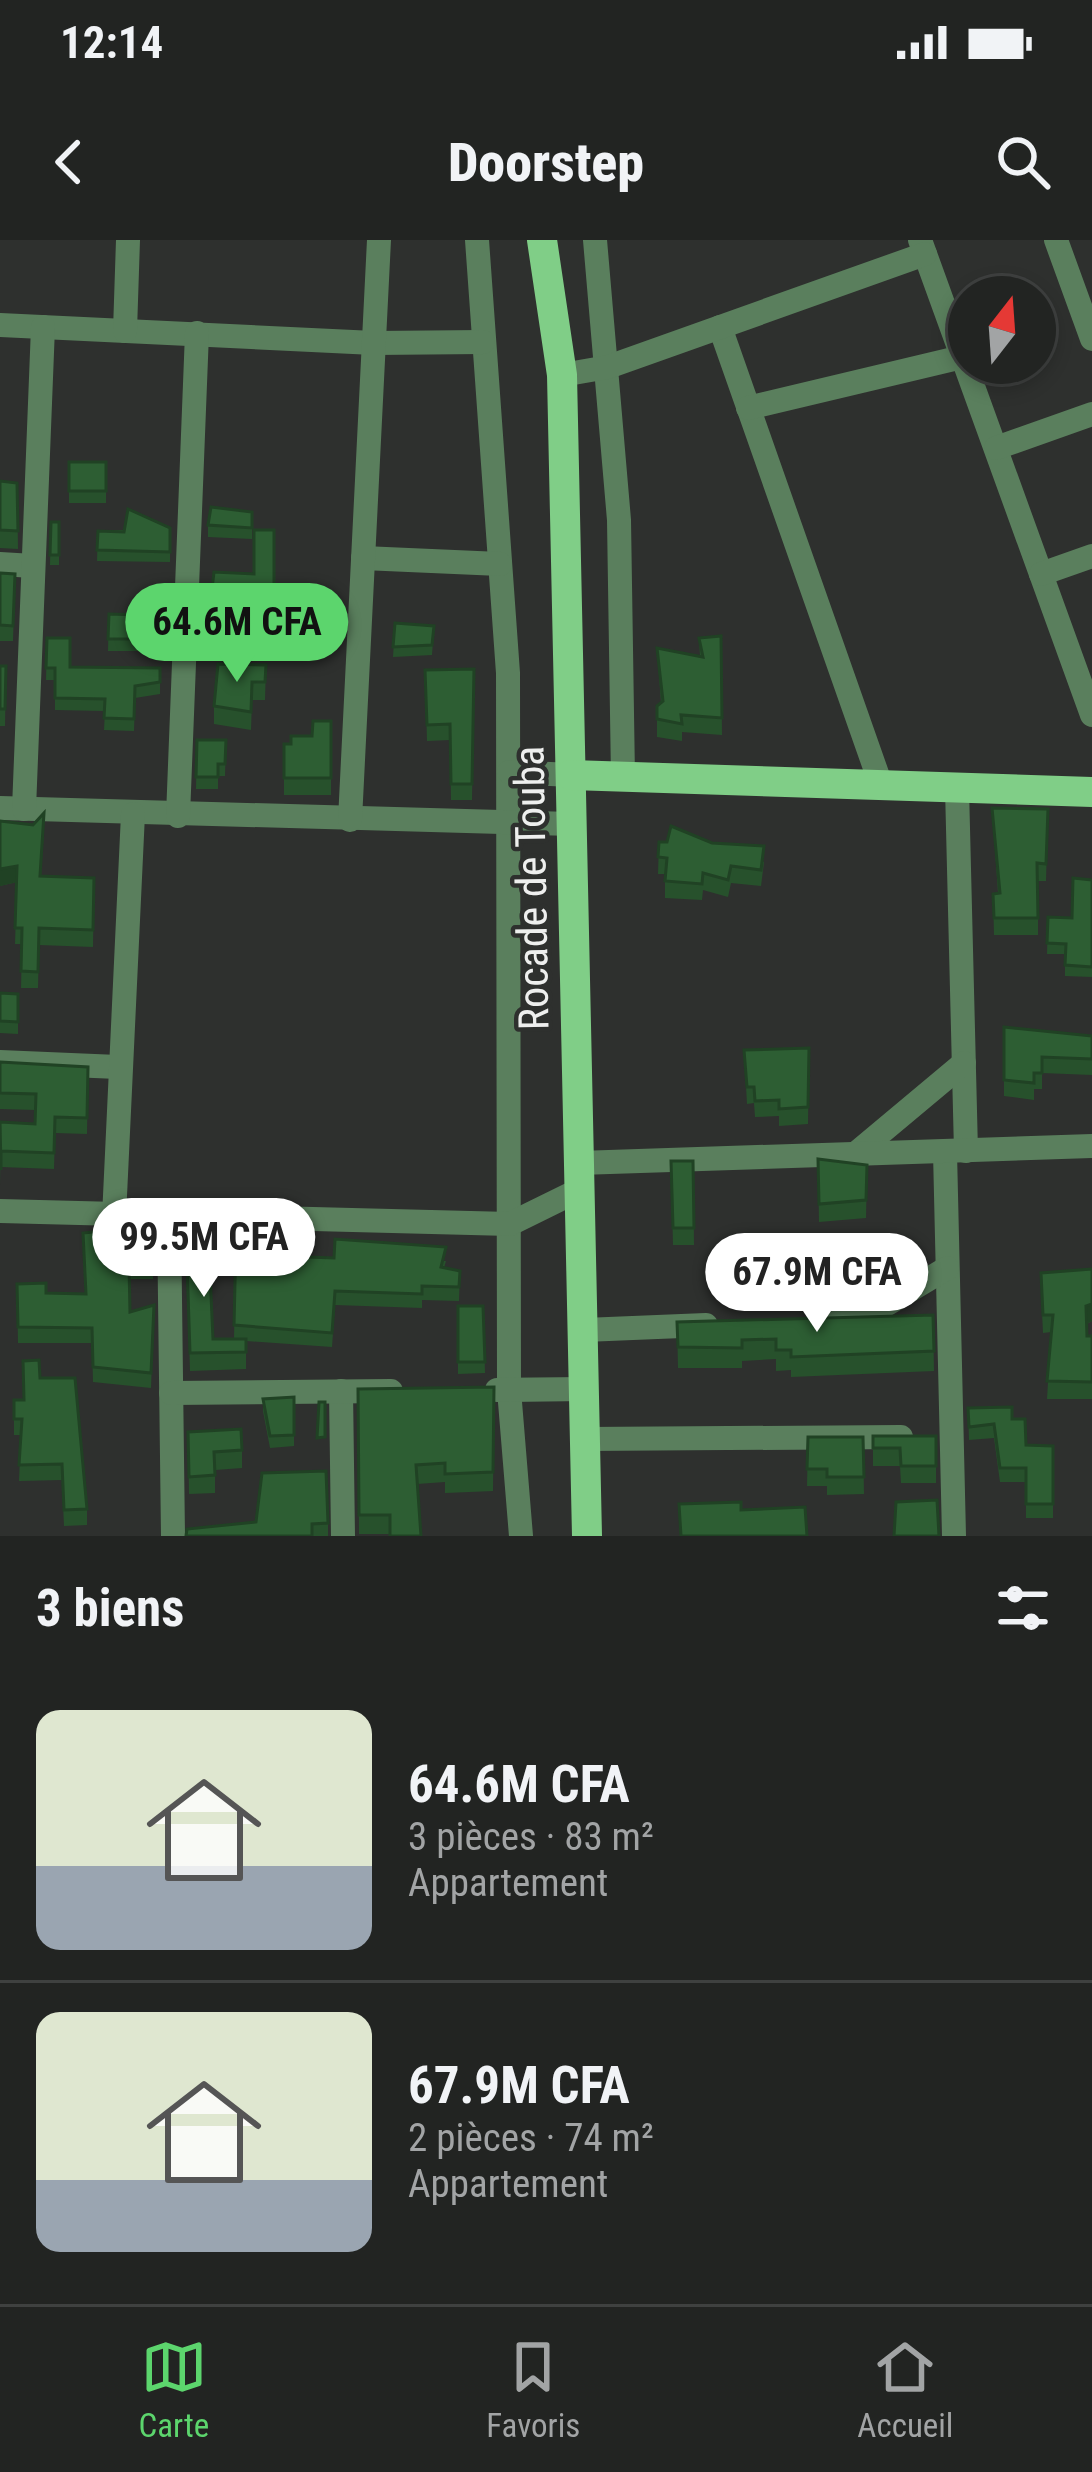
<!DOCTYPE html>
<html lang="fr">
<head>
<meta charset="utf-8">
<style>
  :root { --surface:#222422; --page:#2e302f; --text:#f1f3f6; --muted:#a2a4a5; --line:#3f4140; --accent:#5cd56d }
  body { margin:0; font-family:"Roboto Condensed",sans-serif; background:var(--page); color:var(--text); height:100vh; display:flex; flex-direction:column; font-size:45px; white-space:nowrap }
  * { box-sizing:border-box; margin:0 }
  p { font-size:39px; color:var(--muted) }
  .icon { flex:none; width:66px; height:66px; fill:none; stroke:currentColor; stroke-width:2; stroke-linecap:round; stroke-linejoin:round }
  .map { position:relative; height:1296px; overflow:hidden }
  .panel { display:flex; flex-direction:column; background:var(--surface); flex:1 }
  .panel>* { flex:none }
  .needle { width:78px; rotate:17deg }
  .fabs { position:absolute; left:948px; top:36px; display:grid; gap:24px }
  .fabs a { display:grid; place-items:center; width:108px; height:108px; border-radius:50%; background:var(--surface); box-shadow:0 6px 18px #0003,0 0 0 3px var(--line); font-size:60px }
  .price { position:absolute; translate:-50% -102px; padding:0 27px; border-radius:42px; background:#fff; color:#222; font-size:39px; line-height:78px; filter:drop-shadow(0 3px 6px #0008) }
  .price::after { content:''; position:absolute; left:50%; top:72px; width:36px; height:27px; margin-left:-18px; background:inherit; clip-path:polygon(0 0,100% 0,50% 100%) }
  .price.on { background:var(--accent); color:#111 }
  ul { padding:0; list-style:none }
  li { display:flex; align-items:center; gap:36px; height:300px; padding:0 36px }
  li+li { border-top:3px solid var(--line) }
  li span { display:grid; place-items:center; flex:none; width:336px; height:240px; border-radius:24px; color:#555 }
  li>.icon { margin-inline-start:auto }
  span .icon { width:144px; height:144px; fill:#fffc; stroke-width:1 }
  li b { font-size:51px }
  h2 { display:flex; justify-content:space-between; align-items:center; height:144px; padding:0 36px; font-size:51px }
  .status { display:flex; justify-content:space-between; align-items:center; height:84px; padding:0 60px; background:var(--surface); direction:ltr }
  .status svg { height:33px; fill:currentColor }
  header { display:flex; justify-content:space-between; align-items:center; height:156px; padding:0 36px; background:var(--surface); font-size:54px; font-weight:800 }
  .tabs { display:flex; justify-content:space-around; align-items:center; height:168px; border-top:3px solid var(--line); background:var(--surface); font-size:33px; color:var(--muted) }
  .tabs a { display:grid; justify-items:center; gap:6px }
  .tabs .on { color:var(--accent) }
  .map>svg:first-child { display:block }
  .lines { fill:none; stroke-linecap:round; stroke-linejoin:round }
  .minor { stroke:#5a7f5d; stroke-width:24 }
  .major { stroke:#80ce87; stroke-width:30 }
  .wall { fill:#27512c }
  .shaded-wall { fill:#204224 }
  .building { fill:#2d5e33; stroke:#204224; stroke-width:3 }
  .labels { text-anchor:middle; stroke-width:9; stroke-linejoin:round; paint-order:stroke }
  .street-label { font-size:42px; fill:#eeefee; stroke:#2e302e }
</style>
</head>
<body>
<div class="status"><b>12:14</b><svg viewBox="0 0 49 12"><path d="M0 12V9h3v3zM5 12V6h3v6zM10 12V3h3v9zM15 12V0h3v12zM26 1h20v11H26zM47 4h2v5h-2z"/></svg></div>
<header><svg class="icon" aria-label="back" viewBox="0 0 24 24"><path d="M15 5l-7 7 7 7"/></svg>Doorstep<svg class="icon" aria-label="search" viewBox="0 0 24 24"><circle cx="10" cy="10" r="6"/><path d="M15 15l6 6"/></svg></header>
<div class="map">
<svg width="1092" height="1296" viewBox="0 0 1092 1296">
  <rect width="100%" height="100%" fill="#2e302e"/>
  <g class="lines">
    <!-- minor -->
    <g class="minor">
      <polyline points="477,0 508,433 509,1150 521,1296"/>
      <polyline points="595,0 619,280 623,537"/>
      <polyline points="920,0 1092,475"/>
      <polyline points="1056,0 1092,99"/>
      <polyline points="0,85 374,103 483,102"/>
      <polyline points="720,87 881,545"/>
      <polyline points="125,91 128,0"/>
      <polyline points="562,135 608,127 925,14"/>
      <polyline points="748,168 962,117"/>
      <polyline points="996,208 1092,174"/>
      <polyline points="363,318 500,324"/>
      <polyline points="0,324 33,326"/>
      <polyline points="1041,334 1092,316"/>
      <polyline points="509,532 571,535"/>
      <polyline points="957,548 966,911"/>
      <polyline points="0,568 572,584"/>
      <polyline points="24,569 43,87"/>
      <polyline points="178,576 197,93"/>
      <polyline points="350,580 379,0"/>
      <polyline points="0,822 118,827"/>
      <polyline points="945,912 954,1296"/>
      <polyline points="854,915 964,823"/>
      <polyline points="579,923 1092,906"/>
      <polyline points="0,971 510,984 579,950"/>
      <polyline points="114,977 133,574"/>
      <polyline points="169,979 173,1296"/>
      <polyline points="825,1080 874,1072 947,1028"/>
      <polyline points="584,1090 706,1085"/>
      <polyline points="497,1150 585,1149"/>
      <polyline points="341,1151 343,1296"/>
      <polyline points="171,1153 391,1151"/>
      <polyline points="585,1199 901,1197"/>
    </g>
    <!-- major -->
    <g class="major">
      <polyline points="542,0 562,135 587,1296"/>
      <polyline points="571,535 1092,552"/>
    </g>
  </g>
  <!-- wall -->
  <g class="wall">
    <rect x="69" y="222" width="37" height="41"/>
    <polygon points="0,241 17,243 18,309 0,308"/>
    <polygon points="252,272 252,299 208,297 208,285"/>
    <polygon points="51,282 59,282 59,325 50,325"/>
    <polygon points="170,288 170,322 97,321 98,291"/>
    <polygon points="274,290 274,362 258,362 256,401 226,399 226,388 202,386 202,359 211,357 254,334"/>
    <polygon points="0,333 15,334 13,401 0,401"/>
    <polygon points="109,374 141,375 141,411 108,411"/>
    <polygon points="395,383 434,386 432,415 393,417"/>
    <polygon points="721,396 722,495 682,492 682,501 657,497 657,466 661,463 657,408 700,416 699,398"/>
    <polygon points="47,398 70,427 160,428 160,454 135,458 134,491 104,490 105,471 55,470 55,440 46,440"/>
    <polygon points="266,425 265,460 252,460 251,490 214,484 214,466"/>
    <polygon points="0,426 6,426 5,486 0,486"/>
    <polygon points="474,429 472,560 451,560 450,500 427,501 425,430"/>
    <polygon points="331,481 331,555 284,555 284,504 291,504 312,496"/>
    <polygon points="197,500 226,500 225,536 218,536 218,549 196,549"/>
    <polygon points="992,568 1048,569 1046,641 1038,641 1038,695 994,695 993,654 998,653"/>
    <polygon points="44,589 41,636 94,638 93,707 39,705 38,748 21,748 22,704 15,704 17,642 0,646"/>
    <polygon points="659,602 712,603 764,622 761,646 731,643 728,657 703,650 702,660 665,658 665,634 658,634"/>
    <polygon points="1092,640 1092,737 1065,736 1065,714 1047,714 1048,677 1072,678"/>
    <polygon points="0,753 18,754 18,794 0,793"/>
    <polygon points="1004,787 1092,796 1092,835 1042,833 1042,849 1034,849 1034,860 1004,856"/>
    <polygon points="809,808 808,884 779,886 779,876 755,877 754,863 747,864 744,810"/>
    <polygon points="0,822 88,827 87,894 55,893 54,929 1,927 1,945 0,882 35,884 36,870 0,869"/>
    <polygon points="818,919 867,925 866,978 819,982"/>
    <polygon points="671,921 693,921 694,1005 673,1005"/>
    <polygon points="153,983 153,1039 130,1039 130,1072 154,1065 151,1148 93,1142 92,1103 18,1103 17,1044 46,1053 86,1054 104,991"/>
    <polygon points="186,993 213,1099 234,1099 236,999 308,1017 446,1021 444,1028 460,1031 459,1061 422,1060 422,1068 335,1065 332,1107 246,1101 246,1129 190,1131"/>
    <polygon points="1092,1029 1092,1081 1087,1084 1087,1096 1092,1096 1092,1159 1047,1159 1051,1092 1043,1093 1041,1051"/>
    <polygon points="458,1066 483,1066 485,1133 458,1134"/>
    <polygon points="933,1075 934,1131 791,1137 791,1130 776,1131 776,1119 742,1121 742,1128 678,1128 677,1082"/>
    <polygon points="40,1138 87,1269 87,1285 64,1286 62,1240 19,1241 21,1195 14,1195 14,1160 24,1160"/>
    <polygon points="494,1147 493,1251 445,1253 445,1242 417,1244 390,1294 359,1294 358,1149"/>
    <polygon points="294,1157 294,1206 270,1208 263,1171 263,1159"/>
    <polygon points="968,1168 1012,1179 1026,1205 1053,1206 1053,1278 1026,1278 1026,1242 1000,1242 994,1198 969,1200"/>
    <polygon points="188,1192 242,1210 242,1228 215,1230 215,1253 189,1254"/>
    <polygon points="873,1196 936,1196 936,1243 901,1243 900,1226 873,1226"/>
    <polygon points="808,1197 863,1197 864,1254 827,1255 827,1246 807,1246"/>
    <polygon points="328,1283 328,1296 186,1296"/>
  </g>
  <!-- shaded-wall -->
  <g class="shaded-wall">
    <polygon points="17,626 17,642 0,646 0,629"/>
    <polygon points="1092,1064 1092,1081 1086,1084 1086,1066"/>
  </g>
  <!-- building -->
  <g class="building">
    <rect x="69" y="222" width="37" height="29"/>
    <polygon points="0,241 17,243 18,291 0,290"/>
    <polygon points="211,267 252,272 252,288 208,285"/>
    <polygon points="128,269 170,288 170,312 97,310 98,291 124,292"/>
    <polygon points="51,282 59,282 59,315 50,315"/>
    <polygon points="254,290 274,290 274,347 258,347 256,386 226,384 226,373 202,371 202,359 211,357 214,332 254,334"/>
    <polygon points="0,333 15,334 13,386 0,385"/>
    <polygon points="109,374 141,375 141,399 108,399"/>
    <polygon points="395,383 434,386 432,405 393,407"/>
    <polygon points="721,396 722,478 681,475 682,484 657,479 657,466 663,461 657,408 703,417 699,398"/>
    <polygon points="47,398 70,398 70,427 160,428 160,442 135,446 134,479 104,478 105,459 55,458 55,428 46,428"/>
    <polygon points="218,424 266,425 265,442 252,442 251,472 214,466"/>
    <polygon points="0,426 6,426 5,469 0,469"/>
    <polygon points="474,429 472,544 451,544 450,484 427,485 425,430"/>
    <polygon points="313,481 331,481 331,538 284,538 284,504 291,504 291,496 312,496"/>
    <polygon points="197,500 226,500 225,524 218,524 218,537 196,537"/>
    <polygon points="992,568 1048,569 1046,624 1037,623 1038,678 994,678 993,654 1000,653"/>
    <polygon points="44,573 40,636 94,638 93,690 39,688 38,732 21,731 22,688 15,688 17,626 0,629 0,581 33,585"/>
    <polygon points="671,586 712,603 764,606 761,630 731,626 728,640 703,633 702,644 665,641 667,618 658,617 659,602 667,602"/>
    <polygon points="1073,638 1092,640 1092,727 1065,725 1066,704 1047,703 1048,677 1072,678"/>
    <polygon points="0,753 18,754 18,782 0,781"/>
    <polygon points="1004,787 1092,796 1092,819 1042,817 1042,833 1034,833 1034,843 1004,840"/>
    <polygon points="809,808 808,867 779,869 779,860 755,861 754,847 747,847 744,810"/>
    <polygon points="0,822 88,827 87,878 55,877 54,913 1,911 1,930 0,882 35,884 36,854 0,853"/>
    <polygon points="818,919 867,925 866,960 819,964"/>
    <polygon points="671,921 693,921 694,988 673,988"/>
    <polygon points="153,983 153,1024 129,1024 130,1072 154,1065 151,1133 93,1127 92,1088 18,1087 17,1044 46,1043 46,1053 86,1054 83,993 104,991 103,985"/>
    <polygon points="208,989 213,1099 246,1099 246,1112 190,1113 186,993"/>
    <polygon points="236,999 307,1000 308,1017 334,1018 335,999 446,1007 441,1027 460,1031 459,1047 422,1046 422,1054 335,1051 332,1093 234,1085"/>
    <polygon points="1092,1029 1092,1064 1086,1066 1087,1096 1092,1096 1092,1142 1047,1141 1053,1075 1043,1075 1041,1033"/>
    <polygon points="458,1066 483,1066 485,1122 458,1122"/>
    <polygon points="933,1075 934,1111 791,1117 791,1110 776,1110 776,1099 742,1100 742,1108 678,1107 677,1082"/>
    <polygon points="39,1120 40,1138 75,1138 87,1269 64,1270 62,1224 19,1225 22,1179 14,1179 14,1160 24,1160 23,1121"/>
    <polygon points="494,1147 493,1232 445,1234 445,1223 416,1225 421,1296 390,1296 390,1275 359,1275 358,1149"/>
    <polygon points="294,1157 294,1195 270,1196 263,1159"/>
    <polygon points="319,1162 325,1162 325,1197 317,1198"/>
    <polygon points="1012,1167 1012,1179 1025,1179 1026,1205 1053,1206 1053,1264 1026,1264 1026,1228 1000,1228 994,1184 969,1187 968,1168"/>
    <polygon points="241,1189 242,1210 214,1212 215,1235 189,1237 188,1192"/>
    <polygon points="873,1196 936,1196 936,1226 901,1226 900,1208 873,1208"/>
    <polygon points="808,1197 863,1197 864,1237 827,1237 827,1229 807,1229"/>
    <polygon points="326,1231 328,1283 312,1284 312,1296 186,1296 187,1289 256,1282 262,1233"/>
    <polygon points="937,1260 939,1296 894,1296 896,1262"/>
    <polygon points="741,1262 741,1270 805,1267 807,1296 681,1296 679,1264"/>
  </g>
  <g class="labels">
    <!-- street labels -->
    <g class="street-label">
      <text transform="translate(531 648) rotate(-91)" y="15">Rocade de Touba</text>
    </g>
  </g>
</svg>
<div class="fabs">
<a><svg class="needle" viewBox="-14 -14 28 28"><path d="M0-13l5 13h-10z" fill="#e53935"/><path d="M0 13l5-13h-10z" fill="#a2a4a5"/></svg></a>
</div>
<b class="price on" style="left:237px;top:445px">64.6M CFA</b>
<b class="price" style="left:204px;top:1060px">99.5M CFA</b>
<b class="price" style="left:817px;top:1095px">67.9M CFA</b>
</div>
<section class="panel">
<h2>3 biens<svg class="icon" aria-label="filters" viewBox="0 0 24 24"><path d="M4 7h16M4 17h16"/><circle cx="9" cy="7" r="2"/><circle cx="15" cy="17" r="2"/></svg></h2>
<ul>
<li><span style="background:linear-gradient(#dfe7d0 65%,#9aa5b1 0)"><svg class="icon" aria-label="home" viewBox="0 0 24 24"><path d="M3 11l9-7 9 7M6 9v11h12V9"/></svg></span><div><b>64.6M CFA</b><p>3 pièces · 83 m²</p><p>Appartement</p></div></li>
<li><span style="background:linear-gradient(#dfe7d0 70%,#9aa5b1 0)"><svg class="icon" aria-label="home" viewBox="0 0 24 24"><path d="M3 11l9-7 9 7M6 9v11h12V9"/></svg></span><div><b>67.9M CFA</b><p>2 pièces · 74 m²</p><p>Appartement</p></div></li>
</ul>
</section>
<nav class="tabs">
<a class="on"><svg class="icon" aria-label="map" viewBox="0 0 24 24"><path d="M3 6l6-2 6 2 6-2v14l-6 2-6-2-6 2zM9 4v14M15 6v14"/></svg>Carte</a>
<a><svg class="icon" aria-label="saved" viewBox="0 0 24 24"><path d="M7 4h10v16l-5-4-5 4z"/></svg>Favoris</a>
<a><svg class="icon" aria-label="home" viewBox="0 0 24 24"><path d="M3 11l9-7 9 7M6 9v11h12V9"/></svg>Accueil</a>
</nav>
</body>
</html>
